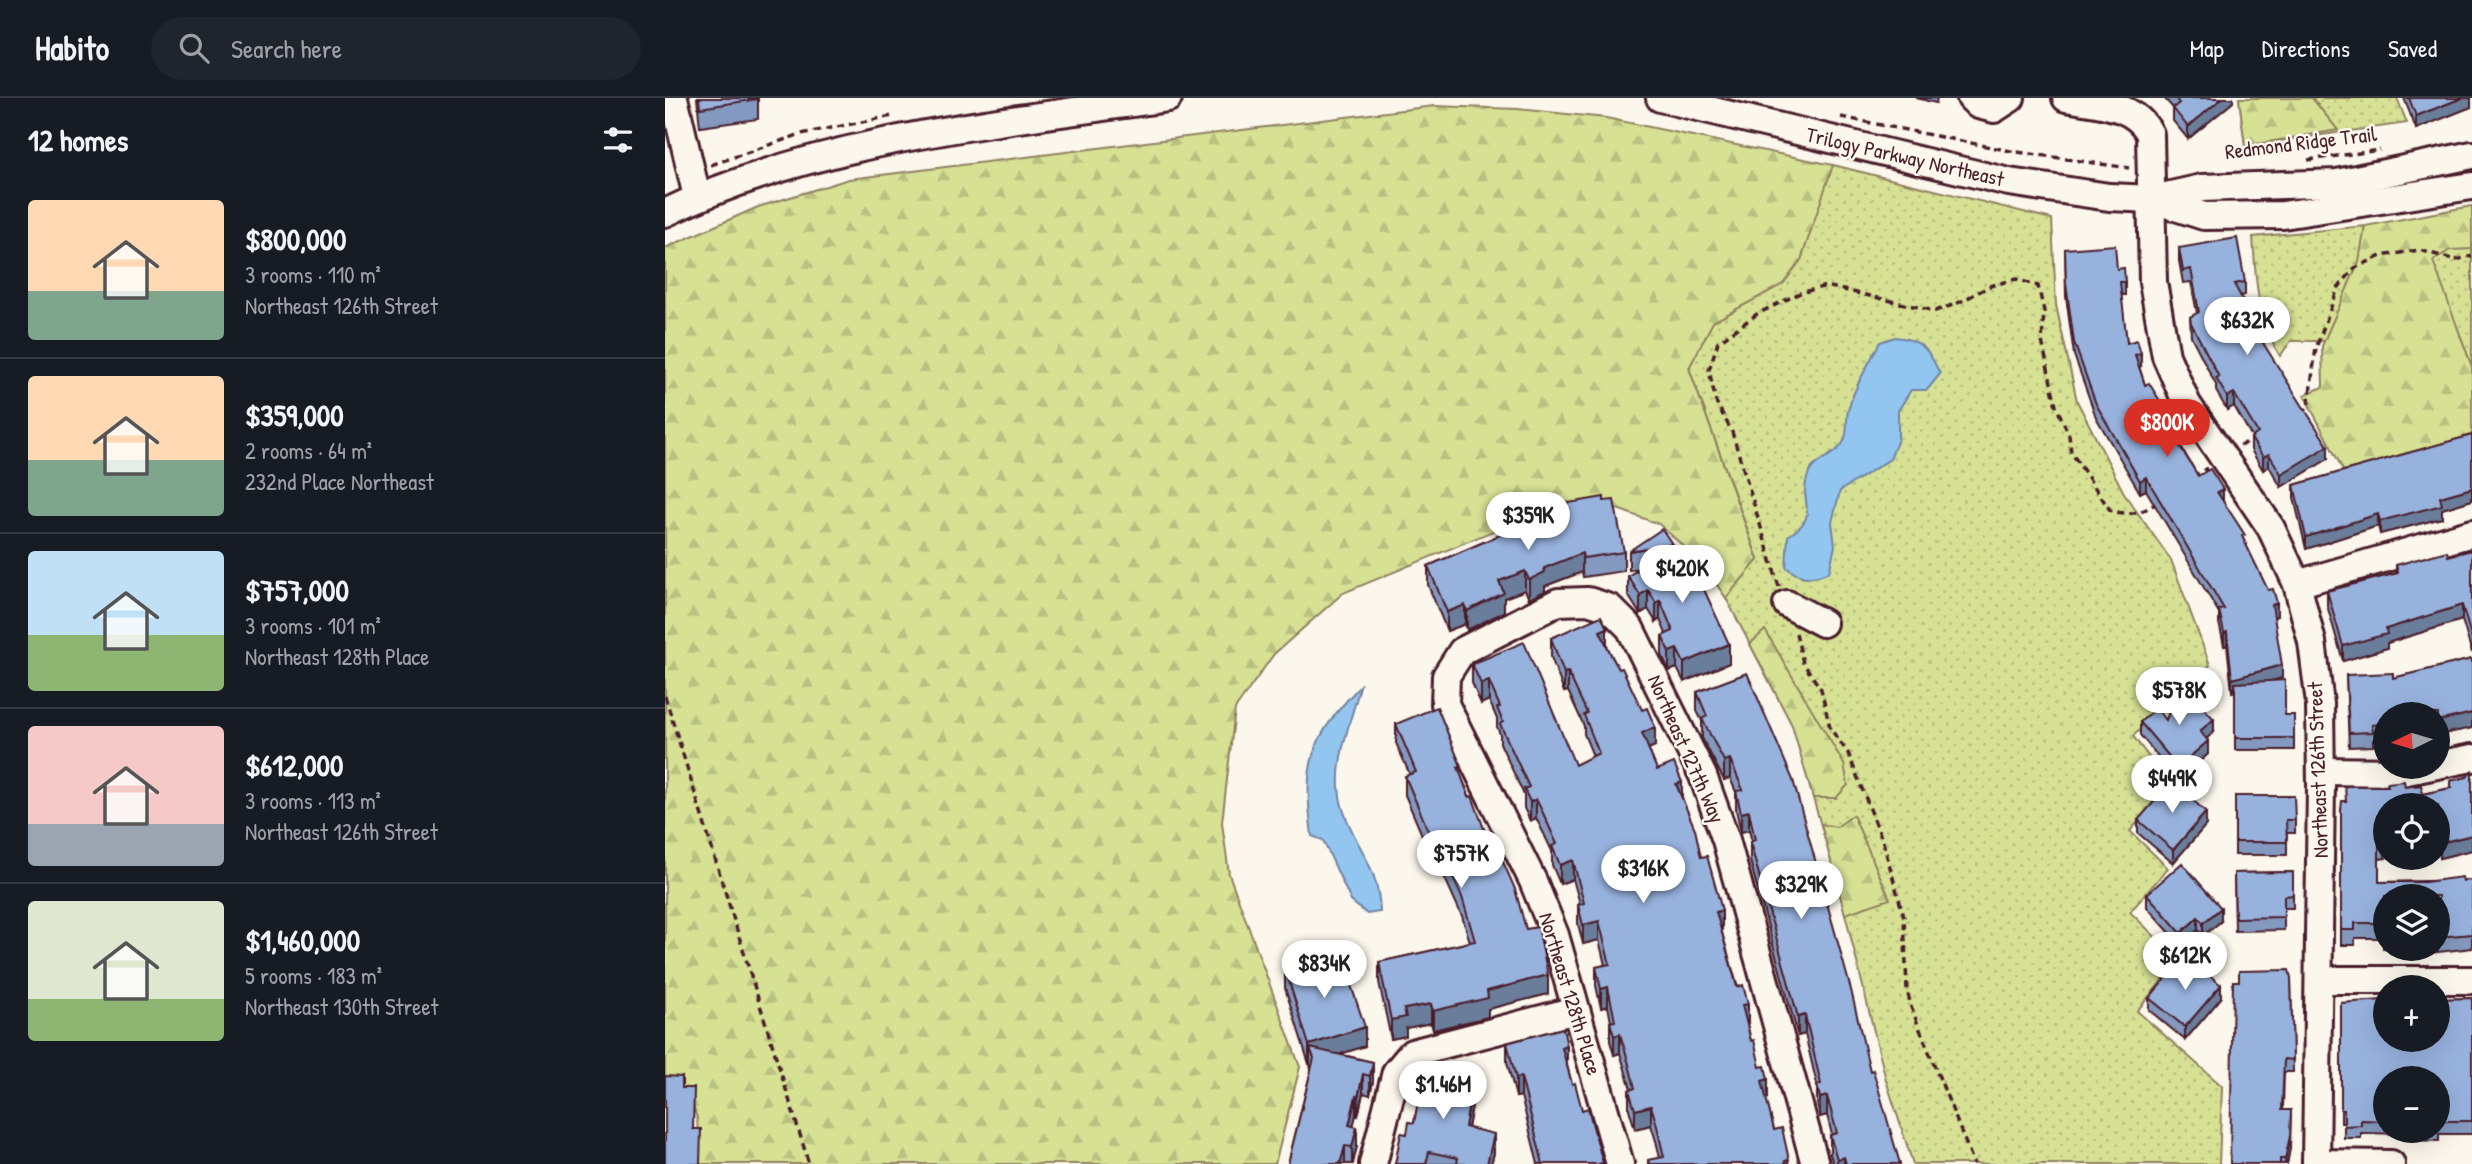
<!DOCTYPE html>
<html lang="en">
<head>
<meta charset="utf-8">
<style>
  :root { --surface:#171b24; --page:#20242c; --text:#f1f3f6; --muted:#9ea1a6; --line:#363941; --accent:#d93025 }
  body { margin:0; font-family:"Patrick Hand",sans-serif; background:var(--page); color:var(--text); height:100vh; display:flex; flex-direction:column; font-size:26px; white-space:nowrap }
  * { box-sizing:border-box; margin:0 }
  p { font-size:23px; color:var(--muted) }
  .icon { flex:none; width:38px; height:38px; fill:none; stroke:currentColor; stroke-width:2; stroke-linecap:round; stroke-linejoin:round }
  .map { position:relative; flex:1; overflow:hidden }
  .sheet { display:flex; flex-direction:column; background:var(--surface); width:665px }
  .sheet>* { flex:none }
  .needle { width:46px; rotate:265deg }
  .buttons { position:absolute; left:1708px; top:604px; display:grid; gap:14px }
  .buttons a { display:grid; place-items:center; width:77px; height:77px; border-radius:50%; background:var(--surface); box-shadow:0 7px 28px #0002; font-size:35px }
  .price { position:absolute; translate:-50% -60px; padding:0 16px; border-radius:24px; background:#fff; color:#222; font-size:23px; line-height:46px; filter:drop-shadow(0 2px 4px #0008) }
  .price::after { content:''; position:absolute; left:50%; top:42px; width:21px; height:16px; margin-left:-10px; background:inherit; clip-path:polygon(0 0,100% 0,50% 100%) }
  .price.current { background:var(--accent); color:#fff }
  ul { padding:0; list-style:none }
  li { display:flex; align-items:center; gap:21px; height:175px; padding:0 28px }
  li+li { border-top:2px solid var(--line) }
  li span { display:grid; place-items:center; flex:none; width:196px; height:140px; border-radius:7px; color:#555 }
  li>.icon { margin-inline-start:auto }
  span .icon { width:84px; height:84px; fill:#fffc; stroke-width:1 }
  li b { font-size:30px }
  h2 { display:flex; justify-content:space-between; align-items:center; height:84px; padding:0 28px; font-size:30px }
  header { display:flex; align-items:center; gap:42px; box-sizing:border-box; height:98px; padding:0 35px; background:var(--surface); border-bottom:2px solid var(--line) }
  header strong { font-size:33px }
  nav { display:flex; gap:38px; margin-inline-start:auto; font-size:24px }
  .search { width:490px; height:63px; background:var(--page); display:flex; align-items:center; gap:18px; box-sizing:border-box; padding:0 24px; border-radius:38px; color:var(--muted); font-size:26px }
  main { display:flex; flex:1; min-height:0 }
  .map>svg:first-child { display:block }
  .grass { fill:url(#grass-dots); stroke:#908060; stroke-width:2 }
  .forest { fill:url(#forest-firs); stroke:#908060; stroke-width:2 }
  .water { fill:#92c5ef; stroke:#7583a1; stroke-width:2 }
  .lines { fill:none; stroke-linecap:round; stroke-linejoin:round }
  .minor-casing { stroke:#4a1f2b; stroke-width:32 }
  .path { stroke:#4a1f2b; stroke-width:3.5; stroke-dasharray:7 5; stroke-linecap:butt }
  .minor { stroke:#fbf7ec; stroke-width:26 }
  .wall { fill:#8399bf; stroke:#4a1f2b; stroke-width:2; fill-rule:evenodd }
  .shaded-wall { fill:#6a7d9b; stroke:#4a1f2b; stroke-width:2 }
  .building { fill:#98b2de; stroke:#4a1f2b; stroke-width:2 }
  .labels { text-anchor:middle; stroke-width:5; stroke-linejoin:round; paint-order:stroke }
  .street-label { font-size:21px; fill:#4a1f2b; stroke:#fbf7ec }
</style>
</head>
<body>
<header>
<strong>Habito</strong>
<div class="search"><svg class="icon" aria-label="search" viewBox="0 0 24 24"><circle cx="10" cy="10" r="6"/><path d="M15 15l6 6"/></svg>Search here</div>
<nav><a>Map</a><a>Directions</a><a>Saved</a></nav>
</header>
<main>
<section class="sheet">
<h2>12 homes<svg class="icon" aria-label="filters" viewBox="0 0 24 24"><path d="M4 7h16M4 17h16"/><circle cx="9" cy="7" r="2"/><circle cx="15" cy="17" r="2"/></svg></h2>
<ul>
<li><span style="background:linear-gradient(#ffd9b3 65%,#7fa58c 0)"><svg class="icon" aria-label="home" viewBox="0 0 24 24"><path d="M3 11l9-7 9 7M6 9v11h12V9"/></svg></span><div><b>$800,000</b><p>3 rooms · 110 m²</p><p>Northeast 126th Street</p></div></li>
<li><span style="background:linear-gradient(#ffd9b3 60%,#7fa58c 0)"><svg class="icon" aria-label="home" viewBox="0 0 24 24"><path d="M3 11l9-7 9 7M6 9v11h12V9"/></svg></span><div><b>$359,000</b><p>2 rooms · 64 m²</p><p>232nd Place Northeast</p></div></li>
<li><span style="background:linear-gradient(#bfe0f5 60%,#8fb573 0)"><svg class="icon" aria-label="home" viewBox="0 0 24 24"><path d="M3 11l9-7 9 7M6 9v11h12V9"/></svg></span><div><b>$757,000</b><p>3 rooms · 101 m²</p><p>Northeast 128th Place</p></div></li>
<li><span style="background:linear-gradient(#f6c9c9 70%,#9aa5b1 0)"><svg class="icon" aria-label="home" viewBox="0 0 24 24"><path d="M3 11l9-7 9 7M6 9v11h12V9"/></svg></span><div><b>$612,000</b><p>3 rooms · 113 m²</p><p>Northeast 126th Street</p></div></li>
<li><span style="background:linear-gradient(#dfe7d0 70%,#8fb573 0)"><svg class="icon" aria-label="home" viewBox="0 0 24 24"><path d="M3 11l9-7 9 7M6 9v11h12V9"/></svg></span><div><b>$1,460,000</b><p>5 rooms · 183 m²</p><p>Northeast 130th Street</p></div></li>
</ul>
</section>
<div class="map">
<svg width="1807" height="1066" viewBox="0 0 1807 1066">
  <defs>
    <pattern id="grass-dots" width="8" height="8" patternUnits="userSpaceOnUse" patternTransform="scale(1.75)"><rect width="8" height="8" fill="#d6e194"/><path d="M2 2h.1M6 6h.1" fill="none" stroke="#b9c180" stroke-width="1.8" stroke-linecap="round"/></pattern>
    <pattern id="forest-firs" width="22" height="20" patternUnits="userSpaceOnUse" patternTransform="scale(1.75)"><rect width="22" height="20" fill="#d6e194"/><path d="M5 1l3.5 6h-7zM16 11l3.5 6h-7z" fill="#b9c180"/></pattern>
  </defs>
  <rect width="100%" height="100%" fill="#fbf7ec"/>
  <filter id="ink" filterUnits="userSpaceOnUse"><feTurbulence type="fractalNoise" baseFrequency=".0143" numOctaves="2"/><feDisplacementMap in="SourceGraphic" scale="14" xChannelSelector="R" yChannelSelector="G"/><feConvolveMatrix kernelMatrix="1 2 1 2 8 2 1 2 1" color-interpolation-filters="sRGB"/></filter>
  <g filter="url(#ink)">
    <!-- grass -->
    <g class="grass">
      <polygon points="1574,0 1732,0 1742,25 1580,48"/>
      <polygon points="1168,67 1387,121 1391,207 1412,303 1460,397 1506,462 1545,567 1468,638 1505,687 1465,733 1503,770 1465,814 1514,862 1472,913 1557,988 1554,1066 1248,1066 1221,982 1172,783 1127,627 1061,500 1093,461 1024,270 1026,164"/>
      <path d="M1807 119V269L1792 229 1705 243H1626L1615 258C1591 221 1591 181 1588 139L1700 128 1699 141Z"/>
    </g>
    <!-- forest -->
    <g class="forest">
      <polygon points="1574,0 1647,0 1673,32 1580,48"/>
      <polygon points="769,8 853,11 941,20 1168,67 1136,162 1118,186 1048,224 1024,270 1093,462 1061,500 1037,465 994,426 944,408 898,404 678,495 609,556 570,611 557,725 564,776 635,969 610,1066 35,1066 32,1020 25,999 0,983 0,150 93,109 184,81"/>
      <polygon points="1807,108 1807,151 1785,152 1768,163 1807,269 1807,341 1680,376 1639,297 1658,289 1657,248 1694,163 1700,128"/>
      <polygon points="1100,532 1179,666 1183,687 1171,700 1148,700 1127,627 1085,546"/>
      <polygon points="1188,717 1225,801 1180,816 1156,726 1172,729"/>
    </g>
    <!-- water -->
    <g class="water">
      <path d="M1230 239C1257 241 1264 252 1275 276L1262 292H1246L1233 313V341L1225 361 1175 393 1167 424 1170 448 1164 474C1147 482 1135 481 1121 469L1123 438C1158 416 1132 407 1143 377 1149 360 1174 359 1180 340 1183 332 1181 322 1183 313 1189 289 1204 266 1215 244Z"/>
      <path d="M695 588C685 628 664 673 679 714 692 751 714 769 715 814L702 816 686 803 658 742 647 738C638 665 644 642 695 588Z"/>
    </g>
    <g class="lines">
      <defs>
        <g id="minor">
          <polyline points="9,0 32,99"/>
          <polyline points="995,0 1344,84 1444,99 1488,101 1537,90 1672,85 1807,57"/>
          <polyline points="1306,0 1313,7 1329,11 1346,0"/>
          <path d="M1401 0C1432 6 1469 5 1485 36L1488 184 1501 258 1522 306 1606 430 1632 486 1647 544 1655 606 1656 687 1651 1066"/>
          <polyline points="1489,102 1539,118 1618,117 1807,88"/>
          <path d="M0 115C150 41 338 24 503 0"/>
          <polyline points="1632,486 1807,435"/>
          <polyline points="1122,506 1158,525"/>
          <polyline points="1656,673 1737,674 1807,660"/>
          <polyline points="1655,882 1807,882"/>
          <polyline points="1651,1065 1726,1066"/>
          <polyline points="708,1066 731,974 747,955 911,912"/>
          <polyline points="955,1066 890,837 868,783 780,606 781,578 797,553 893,504 923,503 945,510 965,530 1038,678 1061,742 1150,1066"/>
        </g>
      </defs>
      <!-- minor casing -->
      <use href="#minor" class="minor-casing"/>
      <!-- path -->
      <g class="path">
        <polyline points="1176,19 1346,53 1464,70"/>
        <polyline points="1643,62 1715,52"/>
        <polyline points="46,67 136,36 227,18"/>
        <polyline points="1636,314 1643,310 1651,250 1673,190 1690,170 1716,158 1754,152 1791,162 1807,158"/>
        <polyline points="1575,348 1589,340"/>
        <polyline points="1528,379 1542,370"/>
        <path d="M1114 489 1067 334 1051 304 1044 272 1053 244 1092 216 1135 195 1161 188 1270 213 1291 206 1325 188 1351 181 1373 188 1379 213 1377 243 1391 308 1404 337 1406 354 1445 412C1465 418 1476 416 1493 404"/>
        <polyline points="1131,535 1138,565 1156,591 1165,630 1183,655 1218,744 1239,819 1242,891 1246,909 1309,1066"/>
        <polyline points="0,598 144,1066"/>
      </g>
      <!-- minor -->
      <use href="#minor" class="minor"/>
    </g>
    <!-- wall -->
    <g class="wall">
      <polygon points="32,0 93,0 93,21 35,29"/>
      <polygon points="1251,0 1272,0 1271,5"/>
      <polygon points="1499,0 1568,0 1568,4 1523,41 1508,23 1508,10"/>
      <polygon points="1739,0 1806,0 1806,9 1751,31"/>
      <polygon points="1514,150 1580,184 1580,197 1576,198 1600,249 1663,361 1616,389 1604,368 1598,372 1586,352 1586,340 1587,339 1569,308 1562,312 1551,293 1551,287 1526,238 1525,219 1532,215 1526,184 1518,185 1514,163"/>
      <polygon points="1400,151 1452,171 1460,184 1460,197 1456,197 1462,245 1476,268 1474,268 1480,287 1533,378 1558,403 1580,445 1612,518 1609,519 1617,580 1605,583 1620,617 1629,617 1629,652 1570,652 1570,593 1567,594 1562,547 1559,548 1554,525 1554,515 1481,392 1475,395 1431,319 1409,257 1401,199"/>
      <polygon points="1807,337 1807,402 1777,411 1777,420 1715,436 1713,428 1641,451 1629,400 1629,387"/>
      <polygon points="939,403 959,454 959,473 918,479 917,474 880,488 880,493 864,501 860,492 839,500 839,514 802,532 800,526 782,533 763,487 763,468 892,412 892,407"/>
      <polygon points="1007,446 1007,450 1064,565 1019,584 1012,570 1004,573 997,557 997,538 1001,536 995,521 991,524 983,511 975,516 963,497 963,478 976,470 964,472 964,453"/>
      <polygon points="1807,452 1807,555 1797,522 1722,545 1722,550 1678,563 1662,507 1662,493 1731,475 1731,467 1783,458"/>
      <polygon points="886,540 942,548 990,648 983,651 992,672 1017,699 1036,759 1057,831 1056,831 1083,925 1082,925 1086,943 1103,1000 1101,1001 1109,1032 1124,1066 983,1066 983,1062 995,1060 991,1043 986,1027 970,1031 964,1011 964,992 966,991 962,978 955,955 949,957 945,943 945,924 946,924 943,908 936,910 931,888 931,869 940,867 934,842 918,846 913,826 913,807 915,806 908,781 895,786 887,767 887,753 878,734 871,720 865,723 859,710 859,697 835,645 835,636 832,629 832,621 824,602 816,606 807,585 807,566 910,667 928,658 919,636 919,628 903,593 899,594 886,559"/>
      <polygon points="1807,561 1807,630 1773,637 1720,616 1720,641 1708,642 1708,648 1684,649 1681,577 1728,580"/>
      <polygon points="1082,575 1205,973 1235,1066 1168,1066 1165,1056 1165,1037 1167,1037 1162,1017 1155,1019 1152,1006 1152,987 1140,936 1133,938 1085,763 1085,744 1087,744 1084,732 1076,734 1071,712 1071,694 1065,680 1059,682 1037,640 1037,623 1032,613 1032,594"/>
      <polygon points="1501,622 1549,634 1541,641 1543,656 1513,682 1475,637 1475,624"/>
      <polygon points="731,626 796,678 861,831 883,896 823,911 823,919 768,932 766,925 741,930 741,938 726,941 714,884 714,864 805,844 797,818 775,769 771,770 740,697 740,678 745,677 731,645"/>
      <path d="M1807 673V752L1775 760 1774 753H1773V707H1720V760H1722L1714 761V784L1807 782V850L1765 855 1764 851H1718V840H1690V847H1676V712L1681 703 1740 689 1758 696 1785 690V683L1802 679ZM1720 798H1773V850H1720Z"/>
      <polygon points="1570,698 1630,722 1630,735 1622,735 1622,757 1570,757"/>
      <polygon points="1524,699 1541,727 1508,765 1473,735 1473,722"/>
      <polygon points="1628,774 1628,810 1619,810 1619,832 1570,833 1569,775"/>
      <polygon points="1482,796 1556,823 1538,838 1533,832 1516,847 1482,809"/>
      <polygon points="620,871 675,878 700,948 674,956 708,964 708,983 705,997 698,995 693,1018 691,1017 688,1028 692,1048 688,1066 623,1066 646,972 645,966 644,966 620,890"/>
      <polygon points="1626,880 1628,974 1619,974 1618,1012 1625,1050 1622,1066 1565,1066"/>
      <polygon points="1484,900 1556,900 1520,942 1484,912"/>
      <path d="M1807 900V1036H1774V1043L1741 1042V1036L1696 1035V1040H1679V1025H1676V905L1774 901ZM1720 980H1773V1032H1720Z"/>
      <polygon points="842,945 902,967 907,986 938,1066 873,1066 856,998 851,999 842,964"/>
      <polygon points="750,987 809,996 803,1030 829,1055 826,1066 730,1066 742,1036 749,1025 753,1006 750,1006"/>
    </g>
    <!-- shaded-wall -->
    <g class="shaded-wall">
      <polygon points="1557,0 1568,0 1568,4 1523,41 1523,29"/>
      <polygon points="1797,0 1806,0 1806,9 1751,31 1751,18"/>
      <polygon points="1476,255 1476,268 1470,270 1470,257"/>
      <polygon points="1569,295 1569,308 1562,312 1562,299"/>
      <polygon points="1514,334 1514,346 1508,337"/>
      <polygon points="1663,348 1663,361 1616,389 1616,376"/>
      <polygon points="1604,356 1604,368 1598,372 1598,359"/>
      <polygon points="1481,379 1481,392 1475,395 1475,383"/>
      <polygon points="1807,390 1807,402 1777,411 1777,420 1715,436 1715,423 1775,399"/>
      <polygon points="1558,391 1558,404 1552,394"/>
      <polygon points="1713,416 1713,428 1641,451 1641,439"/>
      <polygon points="917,455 917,474 880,488 880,493 864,501 864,482 879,470"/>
      <polygon points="860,473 860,492 839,500 839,514 802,532 802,513 834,483"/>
      <polygon points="983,492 983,511 975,516 975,497"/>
      <polygon points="995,502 995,521 991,524 991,505"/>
      <polygon points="1612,505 1612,518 1607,519 1607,507"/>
      <polygon points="800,507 800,526 782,533 782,514"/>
      <polygon points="1797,507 1797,522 1722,545 1722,550 1678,563 1678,548 1721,531"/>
      <polygon points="942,530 942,549 935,533"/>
      <polygon points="1562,534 1562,547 1559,548 1559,535"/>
      <polygon points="1064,546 1064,565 1019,584 1019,565"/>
      <polygon points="1012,551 1012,570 1004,573 1004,554"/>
      <polygon points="1617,567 1617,580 1567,594 1567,581"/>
      <polygon points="903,574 903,593 899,594 899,575"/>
      <polygon points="824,583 824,602 816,606 816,586"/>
      <polygon points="1807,615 1807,630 1773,637 1773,623"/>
      <polygon points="1549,621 1549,634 1535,646 1535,633"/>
      <polygon points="990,629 990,648 977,654 977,635"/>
      <polygon points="1543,643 1543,656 1513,682 1513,669"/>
      <polygon points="1065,661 1065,680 1059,682 1059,663"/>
      <polygon points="1017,684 1017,703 1011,686"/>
      <polygon points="871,701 871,720 865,723 865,704"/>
      <polygon points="1084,713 1084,732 1076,734 1076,715"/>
      <polygon points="1541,714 1541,727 1508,765 1508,752"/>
      <polygon points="1807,737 1807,752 1775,760 1775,745"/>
      <polygon points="775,750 775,769 771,770 771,751"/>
      <polygon points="908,762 908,781 895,786 895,767"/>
      <polygon points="1556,810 1556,823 1538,838 1538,825"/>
      <polygon points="1057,812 1057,831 1051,833 1051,814"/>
      <polygon points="1533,819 1533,832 1516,847 1516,835"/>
      <polygon points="934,823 934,842 918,846 918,827"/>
      <polygon points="883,877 883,896 823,911 823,919 768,932 768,913 822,893"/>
      <polygon points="1556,887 1556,900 1520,942 1520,929"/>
      <polygon points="943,889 943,908 936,910 936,891"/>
      <polygon points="766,906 766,925 741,930 741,938 726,941 726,922 739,911"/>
      <polygon points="1083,906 1083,925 1077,926 1077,907"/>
      <polygon points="1140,917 1140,936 1133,938 1133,919"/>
      <polygon points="700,929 700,948 649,965 649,960 645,950 645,966 644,966 644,947"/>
      <polygon points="955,936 955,955 949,957 949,938"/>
      <polygon points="902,948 902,967 897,969 897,950"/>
      <polygon points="708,964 708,983 705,997 705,978"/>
      <polygon points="698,976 698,995 693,1018 693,999"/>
      <polygon points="809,977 809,996 800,1048 800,1029"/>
      <polygon points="856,979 856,998 851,999 851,980"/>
      <polygon points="1103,981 1103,1000 1097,1002 1097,983"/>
      <polygon points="691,998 691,1017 684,1046 684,1027"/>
      <polygon points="1162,998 1162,1017 1155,1019 1155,1000"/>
      <polygon points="986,1008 986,1027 970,1031 970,1012"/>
      <polygon points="1626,1012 1625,1050 1622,1066 1620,1066"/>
      <polygon points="692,1029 692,1048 687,1066 687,1049"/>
      <polygon points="829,1036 829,1055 826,1066 822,1066"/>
      <polygon points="680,1048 680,1066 675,1066"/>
      <polygon points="1179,1059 1179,1066 1172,1066 1172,1061"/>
    </g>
    <!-- building -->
    <g class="building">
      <polygon points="34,0 93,0 93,1 35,10"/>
      <polygon points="1510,0 1557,0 1523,29 1508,10 1514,5"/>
      <polygon points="1744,0 1797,0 1751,18"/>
      <polygon points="1572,140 1580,184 1569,186 1600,243 1598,245 1663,348 1616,376 1604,356 1598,359 1586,340 1593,335 1569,295 1562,299 1551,280 1554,279 1526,225 1525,219 1534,214 1526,171 1518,173 1514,150"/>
      <polygon points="1450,147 1452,171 1459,170 1460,184 1455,184 1462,245 1472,242 1476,255 1470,257 1480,287 1484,285 1514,334 1508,337 1533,378 1545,371 1558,391 1552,394 1580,437 1577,438 1603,492 1608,491 1612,505 1607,507 1617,567 1567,581 1562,534 1559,535 1554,512 1559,511 1481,379 1475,383 1431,306 1409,244 1401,186 1400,151"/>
      <polygon points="1807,337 1807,390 1775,399 1777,407 1715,423 1713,416 1641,439 1629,387"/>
      <polygon points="939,399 939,403 949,402 959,454 918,460 917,455 879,470 880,474 864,482 860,473 834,483 839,495 802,513 800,507 782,514 763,468 893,412 892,407"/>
      <polygon points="997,431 1007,446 964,453"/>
      <polygon points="1008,449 1017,462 1021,459 1031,474 1064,546 1019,565 1012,551 1004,554 997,538 1008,533 995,502 991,505 983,492 975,497 963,478"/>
      <polygon points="1807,452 1807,541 1797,507 1721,531 1722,536 1678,548 1662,493 1733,475 1731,467 1782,453 1783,458"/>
      <polygon points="936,518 942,530 935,533 947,559 954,571 957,570 977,612 982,610 990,629 977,635 992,672 1009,665 1017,684 1011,686 1030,731 1036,759 1042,758 1057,812 1051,814 1072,889 1078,887 1083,906 1077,907 1086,943 1089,942 1095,969 1100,968 1103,981 1097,983 1109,1032 1117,1030 1124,1062 1120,1063 1121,1066 984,1066 983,1062 999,1059 991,1024 986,1008 970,1012 964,992 970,990 962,959 955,936 949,938 945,924 950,923 943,889 936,891 931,869 945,866 934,823 918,827 913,807 919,805 908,762 895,767 887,748 892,746 878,715 871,701 865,704 859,691 864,689 835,626 838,624 832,610 835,609 824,583 816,586 807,566 859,544 910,667 934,655 919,617 922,615 903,574 899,575 886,540"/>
      <polygon points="1807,561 1807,615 1773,623 1773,616 1720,616 1720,626 1707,627 1708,634 1684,635 1681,577 1728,575 1728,580"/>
      <polygon points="1082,575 1128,682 1186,892 1205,973 1208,972 1235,1066 1181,1066 1179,1059 1172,1061 1165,1037 1172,1035 1162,998 1155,1000 1152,987 1156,986 1140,917 1133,919 1085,744 1090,742 1084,713 1076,715 1071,693 1078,692 1065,661 1059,663 1037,621 1042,618 1032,594"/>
      <polygon points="1620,582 1620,617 1629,617 1629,640 1570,640 1570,585"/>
      <polygon points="1519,589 1549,621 1535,633 1543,643 1513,669 1475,624 1491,610 1501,622 1511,593"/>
      <polygon points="772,609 796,668 793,669 804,699 807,698 821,736 825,734 850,791 861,831 873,829 883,877 822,893 823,900 768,913 766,906 739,911 741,919 726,922 714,864 810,843 797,799 775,750 771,751 740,678 751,674 731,626"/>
      <polygon points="1806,673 1807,673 1807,737 1775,745 1774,738 1773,738 1773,707 1720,707 1720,745 1714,746 1714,784 1760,784 1797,779 1798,783 1807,782 1807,836 1773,839 1773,798 1720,798 1720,837 1718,837 1718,825 1690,825 1690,832 1676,832 1676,712 1677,703 1681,703 1680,688 1723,688 1722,685 1739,683 1740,689 1756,687 1758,696 1786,690 1785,683 1802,679"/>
      <polygon points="1509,681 1524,695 1522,697 1541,714 1508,752 1473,722"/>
      <polygon points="1570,698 1629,698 1630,722 1621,722 1622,744 1570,744"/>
      <polygon points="1517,765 1556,810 1538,825 1533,819 1516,835 1482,796"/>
      <polygon points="1628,774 1628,797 1619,798 1619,819 1570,820 1569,775"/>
      <polygon points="668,856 675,878 682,875 700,929 644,947 620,871"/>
      <polygon points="1518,860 1531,871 1534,868 1556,887 1520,929 1484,900"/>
      <polygon points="1624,872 1626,880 1628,962 1619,961 1617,1012 1626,1012 1625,1038 1620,1061 1615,1061 1615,1066 1565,1066 1568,883 1574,883 1574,873"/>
      <polygon points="1773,894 1774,894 1774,901 1807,900 1807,1023 1774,1023 1774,1030 1773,1030 1773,980 1720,980 1720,1023 1696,1022 1696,1027 1679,1028 1679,1012 1676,1012 1676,905 1718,902 1718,898 1720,898 1720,942 1773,942"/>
      <polygon points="898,930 902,948 897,950 907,986 910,985 917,1012 923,1010 938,1065 933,1066 878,1066 856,979 851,980 842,945"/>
      <polygon points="645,950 708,964 705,978 698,976 693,999 691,998 684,1027 692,1029 687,1049 680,1048 675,1066 623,1066 649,960"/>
      <polygon points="754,967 809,977 800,1029 829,1036 822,1066 792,1066 793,1060 764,1054 761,1066 730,1066 736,1035 742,1036 744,1024 749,1025 756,988 750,987"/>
      <polygon points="0,978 17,979 17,990 29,990 28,1031 36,1031 35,1066 0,1066"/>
    </g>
  </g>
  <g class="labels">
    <!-- street labels -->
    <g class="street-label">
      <text transform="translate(1636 45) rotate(-7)" y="7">Redmond Ridge Trail</text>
      <text transform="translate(1240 59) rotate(13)" y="7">Trilogy Parkway Northeast</text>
      <text transform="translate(1021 651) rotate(66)" y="7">Northeast 127th Way</text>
      <text transform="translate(1653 672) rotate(-92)" y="7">Northeast 126th Street</text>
      <text transform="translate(905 896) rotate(73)" y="7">Northeast 128th Place</text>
    </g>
  </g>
</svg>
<div class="buttons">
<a><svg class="needle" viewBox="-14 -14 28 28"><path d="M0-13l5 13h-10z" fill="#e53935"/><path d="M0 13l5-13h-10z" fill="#9ea1a6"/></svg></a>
<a><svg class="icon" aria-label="locate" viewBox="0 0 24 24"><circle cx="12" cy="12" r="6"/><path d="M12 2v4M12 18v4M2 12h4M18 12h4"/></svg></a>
<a><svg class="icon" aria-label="layers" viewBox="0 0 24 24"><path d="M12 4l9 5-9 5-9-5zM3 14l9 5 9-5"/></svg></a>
<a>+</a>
<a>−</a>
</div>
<b class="price" style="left:1582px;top:259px">$632K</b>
<b class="price current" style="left:1502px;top:361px">$800K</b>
<b class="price" style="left:863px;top:454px">$359K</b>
<b class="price" style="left:1017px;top:507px">$420K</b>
<b class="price" style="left:1514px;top:629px">$578K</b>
<b class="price" style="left:1507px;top:717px">$449K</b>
<b class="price" style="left:796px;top:792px">$757K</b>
<b class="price" style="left:978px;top:807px">$316K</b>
<b class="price" style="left:1136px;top:823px">$329K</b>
<b class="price" style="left:1520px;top:894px">$612K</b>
<b class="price" style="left:659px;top:902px">$834K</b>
<b class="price" style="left:778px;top:1023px">$1.46M</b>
</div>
</main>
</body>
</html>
